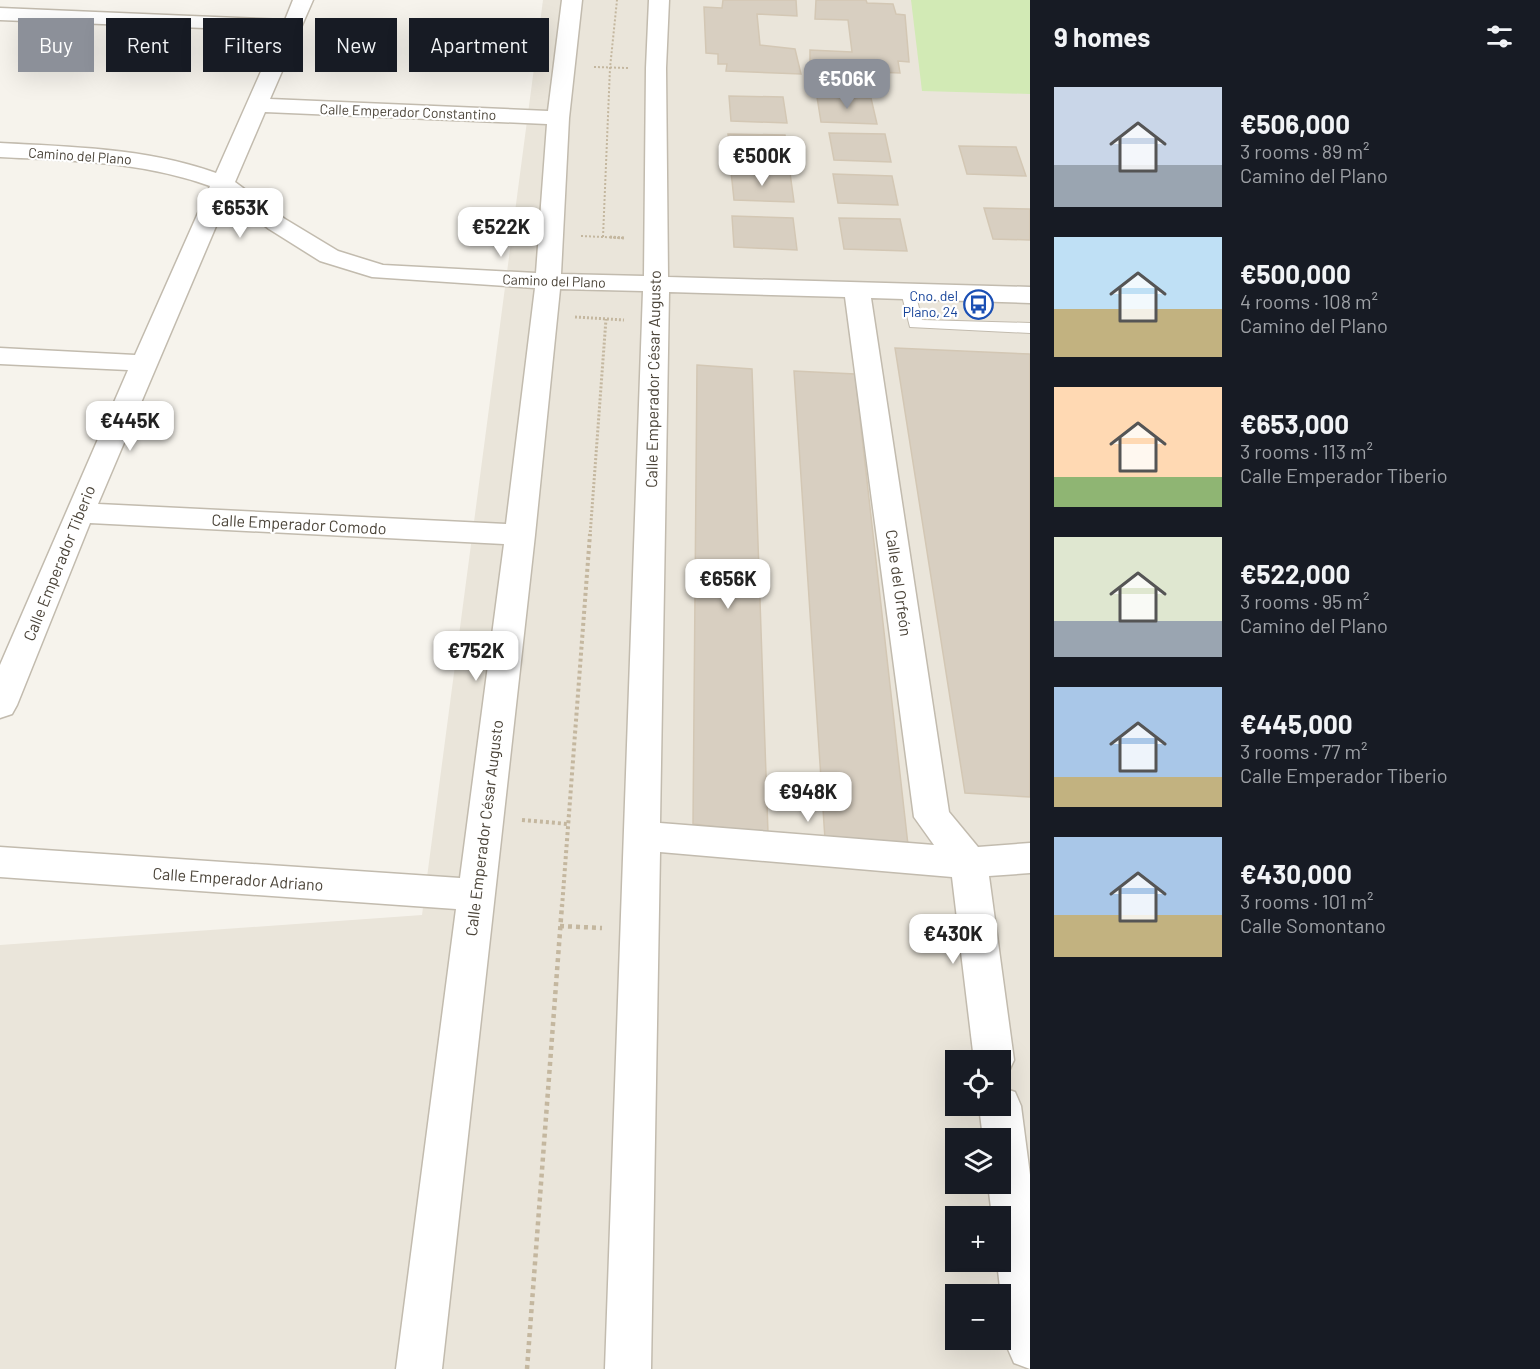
<!DOCTYPE html>
<html lang="en">
<head>
<meta charset="utf-8">
<style>
  :root { --surface:#171b24; --page:#20242c; --text:#f1f3f6; --muted:#9ea1a6; --accent:#8c9099 }
  body { margin:0; font-family:Barlow,sans-serif; background:var(--page); color:var(--text); height:100vh; display:flex; flex-direction:column; font-size:22px; white-space:nowrap }
  * { box-sizing:border-box; margin:0 }
  p { font-size:20px; color:var(--muted) }
  .icon { flex:none; width:33px; height:33px; fill:none; stroke:currentColor; stroke-width:2; stroke-linecap:round; stroke-linejoin:round }
  .map { position:relative; flex:1; overflow:hidden }
  .panel { display:flex; flex-direction:column; background:var(--surface); width:510px }
  .panel>* { flex:none }
  .guide { position:absolute; left:18px; top:18px; width:570px; height:54px; display:flex; gap:12px }
  .fabs { position:absolute; left:945px; top:1050px; display:grid; gap:12px }
  .fabs a { display:grid; place-items:center; width:66px; height:66px; border-radius:0px; background:var(--surface); box-shadow:0 6px 24px #0002; font-size:30px }
  .price { position:absolute; translate:-50% -51px; padding:0 14px; border-radius:12px; background:#fff; color:#222; font-size:20px; line-height:39px; filter:drop-shadow(0 2px 3px #0008) }
  .price::after { content:''; position:absolute; left:50%; top:36px; width:18px; height:14px; margin-left:-9px; background:inherit; clip-path:polygon(0 0,100% 0,50% 100%) }
  .price.on { background:var(--accent); color:#fff }
  ul { padding:0; list-style:none }
  li { display:flex; align-items:center; gap:18px; height:150px; padding:0 24px }
  li span { display:grid; place-items:center; flex:none; width:168px; height:120px; border-radius:0px; color:#555 }
  li>.icon { margin-inline-start:auto }
  span .icon { width:72px; height:72px; fill:#fffc; stroke-width:1 }
  li b { font-size:26px }
  h2 { display:flex; justify-content:space-between; align-items:center; height:72px; padding:0 24px; font-size:26px }
  .chip { padding:0 21px; border-radius:0px; background:var(--surface); box-shadow:0 6px 24px #0002; font-size:21px; line-height:54px }
  .chip.on { background:var(--accent); color:#fff }
  main { display:flex; flex:1; min-height:0 }
  .map>svg:first-child { display:block }
  .residential { fill:#eae5da; fill-rule:evenodd }
  .green { fill:#d2eab5 }
  .building { fill:#d8cfc1; stroke:#d3c7b4; stroke-width:1.5 }
  .lines { fill:none; stroke-linecap:round; stroke-linejoin:round }
  .lane-casing { stroke:#c2bbae; stroke-width:2 }
  .street-casing { stroke:#c2bbae; stroke-width:3 }
  .path-far3 { stroke:#c4b79f; stroke-width:2; stroke-dasharray:2 2; stroke-linecap:butt }
  .path-far2 { stroke:#c4b79f; stroke-width:3; stroke-dasharray:2 2; stroke-linecap:butt }
  .path-far1 { stroke:#c4b79f; stroke-width:4; stroke-dasharray:3 3; stroke-linecap:butt }
  .path { stroke:#c4b79f; stroke-width:4.5; stroke-dasharray:4 4; stroke-linecap:butt }
  .lane { fill:#fff; fill-rule:evenodd }
  .street { fill:#fff; fill-rule:evenodd }
  .labels { text-anchor:middle; stroke-width:4.5; stroke-linejoin:round; paint-order:stroke }
  .far-street-label { font-size:14px; fill:#4b4439; stroke:#fff }
  .far-transit-label { font-size:14px; fill:#164399; stroke:#fff; text-anchor:end }
  .street-label { font-size:16px; fill:#4b4439; stroke:#fff }
</style>
</head>
<body>
<main>
<div class="map">
<svg width="1030" height="1369" viewBox="0 0 1030 1369">
  <rect width="100%" height="100%" fill="#f6f3ec"/>
  <!-- residential -->
  <path class="residential" d="M543 0H1030V1369H0V945L422 915ZM956 1060H1000V1106H956ZM956 1138H1000V1184H956ZM956 1216H1000V1262H956ZM956 1294H1000V1340H956Z"/>
  <!-- green -->
  <polygon class="green" points="911,0 1030,0 1030,94 922,91"/>
  <!-- building -->
  <g class="building">
    <polygon points="723,0 796,0 797,16 757,14 760,45 795,49 801,74 726,71 727,64 718,64 718,54 706,53 704,7 722,8"/>
    <polygon points="816,0 866,0 867,3 893,4 896,14 905,15 909,62 898,61 900,73 874,72 875,77 810,76 810,50 852,52 848,20 815,19"/>
    <polygon points="729,96 783,97 787,123 731,121"/>
    <polygon points="817,97 871,98 877,124 821,122"/>
    <polygon points="829,133 885,134 891,162 834,160"/>
    <polygon points="728,134 785,135 789,163 731,161"/>
    <polygon points="959,146 1016,147 1026,176 967,174"/>
    <polygon points="731,171 790,173 794,202 734,200"/>
    <polygon points="833,174 892,176 898,205 838,203"/>
    <polygon points="984,208 1030,209 1030,240 993,239"/>
    <polygon points="732,216 793,218 797,250 734,247"/>
    <polygon points="839,218 900,219 907,251 844,249"/>
    <polygon points="895,348 1030,354 1030,797 965,793"/>
    <polygon points="697,365 752,369 768,833 693,824"/>
    <polygon points="794,371 855,374 908,845 825,839"/>
  </g>
  <g class="lines">
    <defs>
      <polygon id="lane" points="908,288 915,292 922,320 1030,323 1030,333 910,327 901,292"/>
      <g id="street">
        <path d="M293 0H313L270 99 548 111 562 0H582L569 118 561 274 644 276 646 68 649 0H669L666 68 668 277 1030 287V303L871 298 949 812 978 847 1030 843V873L989 876 1014 1060 1008 1073 1000 1076V1060H974L952 877 660 852 651 1369H605L643 291 560 289 535 535 442 1369H396L456 909 0 877V847L460 878 504 544 90 523 17 705 12 714 0 718V665L128 370 0 364V348L135 355 210 186C139 161 75 161 0 157V143C73 147 146 148 216 173L279 31 0 20V8L285 20ZM265 112 547 124 536 273 383 265 338 251 285 219 235 182ZM228 198 269 229 320 261 372 277 535 288 506 524 98 504ZM669 292 845 297 914 817 934 845 660 823Z"/>
        <polygon points="1000,1087 1015,1092 1021,1106 1030,1175 1030,1369 1014,1363 1007,1347 997,1262 1000,1262 1000,1216 992,1216 988,1184 1000,1184 1000,1138 983,1138 979,1106 1000,1106"/>
      </g>
    </defs>
    <!-- lane casing -->
    <use href="#lane" class="lane-casing"/>
    <!-- street casing -->
    <use href="#street" class="street-casing"/>
    <!-- path-far3 -->
    <g class="path-far3">
      <polyline points="594,67 628,68"/>
      <polyline points="581,236 625,238"/>
      <polyline points="603,237 610,68 617,0"/>
    </g>
    <!-- path-far2 -->
    <g class="path-far2">
      <polyline points="610,237 625,238"/>
      <polyline points="575,317 624,320"/>
      <polyline points="590,536 606,319"/>
    </g>
    <!-- path-far1 -->
    <g class="path-far1">
      <polyline points="522,820 568,824"/>
      <polyline points="562,907 590,534"/>
    </g>
    <!-- path -->
    <g class="path">
      <polyline points="560,926 602,928"/>
      <polyline points="527,1369 562,905"/>
    </g>
    <!-- lane -->
    <use href="#lane" class="lane"/>
    <!-- street -->
    <use href="#street" class="street"/>
  </g>
  <!-- icons -->
  <defs>
    <symbol id="bus-ring" viewBox="-11 -11 22 22"><circle r="9.5" fill="#fff" stroke="#1a4fb4" stroke-width="1.5"/><path d="M-5-6H5V4H4V6H2V4H-2V6H-4V4H-5ZM-3.5-4V0h7V-4ZM-3.5 1.2v1.5H-2V1.2ZM2 1.2v1.5H3.5V1.2Z" fill="#1a4fb4"/></symbol>
  </defs>
  <g fill-rule="evenodd">
    <use href="#bus-ring" x="962" y="288" width="33" height="33"/>
  </g>
  <g class="labels">
    <!-- far-street labels -->
    <g class="far-street-label">
      <text transform="translate(408 112) rotate(2)" y="5">Calle Emperador Constantino</text>
      <text transform="translate(80 156) rotate(4)" y="5">Camino del Plano</text>
      <text transform="translate(554 281) rotate(2)" y="5">Camino del Plano</text>
    </g>
    <!-- far-transit labels -->
    <g class="far-transit-label">
      <text x="958" y="301">Cno. del<tspan x="958" dy="16">Plano, 24</tspan></text>
    </g>
    <!-- street labels -->
    <g class="street-label">
      <text transform="translate(653 379) rotate(-89)" y="6">Calle Emperador César Augusto</text>
      <text transform="translate(299 524) rotate(3)" y="6">Calle Emperador Comodo</text>
      <text transform="translate(59 563) rotate(-68)" y="6">Calle Emperador Tiberio</text>
      <text transform="translate(899 583) rotate(82)" y="6">Calle del Orfeón</text>
      <text transform="translate(484 828) rotate(-83)" y="6">Calle Emperador César Augusto</text>
      <text transform="translate(238 879) rotate(4)" y="6">Calle Emperador Adriano</text>
    </g>
  </g>
</svg>
<div class="fabs">
<a><svg class="icon" aria-label="locate" viewBox="0 0 24 24"><circle cx="12" cy="12" r="6"/><path d="M12 2v4M12 18v4M2 12h4M18 12h4"/></svg></a>
<a><svg class="icon" aria-label="layers" viewBox="0 0 24 24"><path d="M12 4l9 5-9 5-9-5zM3 14l9 5 9-5"/></svg></a>
<a>+</a>
<a>−</a>
</div>
<b class="price on" style="left:847px;top:110px">€506K</b>
<b class="price" style="left:762px;top:187px">€500K</b>
<b class="price" style="left:240px;top:239px">€653K</b>
<b class="price" style="left:501px;top:258px">€522K</b>
<b class="price" style="left:130px;top:452px">€445K</b>
<b class="price" style="left:728px;top:610px">€656K</b>
<b class="price" style="left:476px;top:682px">€752K</b>
<b class="price" style="left:808px;top:823px">€948K</b>
<b class="price" style="left:953px;top:965px">€430K</b>
<div class="guide">
<a class="chip on">Buy</a>
<a class="chip">Rent</a>
<a class="chip">Filters</a>
<a class="chip">New</a>
<a class="chip">Apartment</a>
</div>
</div>
<section class="panel">
<h2>9 homes<svg class="icon" aria-label="filters" viewBox="0 0 24 24"><path d="M4 7h16M4 17h16"/><circle cx="9" cy="7" r="2"/><circle cx="15" cy="17" r="2"/></svg></h2>
<ul>
<li><span style="background:linear-gradient(#c9d6e8 65%,#9aa5b1 0)"><svg class="icon" aria-label="home" viewBox="0 0 24 24"><path d="M3 11l9-7 9 7M6 9v11h12V9"/></svg></span><div><b>€506,000</b><p>3 rooms · 89 m²</p><p>Camino del Plano</p></div></li>
<li><span style="background:linear-gradient(#bfe0f5 60%,#c2b280 0)"><svg class="icon" aria-label="home" viewBox="0 0 24 24"><path d="M3 11l9-7 9 7M6 9v11h12V9"/></svg></span><div><b>€500,000</b><p>4 rooms · 108 m²</p><p>Camino del Plano</p></div></li>
<li><span style="background:linear-gradient(#ffd9b3 75%,#8fb573 0)"><svg class="icon" aria-label="home" viewBox="0 0 24 24"><path d="M3 11l9-7 9 7M6 9v11h12V9"/></svg></span><div><b>€653,000</b><p>3 rooms · 113 m²</p><p>Calle Emperador Tiberio</p></div></li>
<li><span style="background:linear-gradient(#dfe7d0 70%,#9aa5b1 0)"><svg class="icon" aria-label="home" viewBox="0 0 24 24"><path d="M3 11l9-7 9 7M6 9v11h12V9"/></svg></span><div><b>€522,000</b><p>3 rooms · 95 m²</p><p>Camino del Plano</p></div></li>
<li><span style="background:linear-gradient(#a9c7e8 75%,#c2b280 0)"><svg class="icon" aria-label="home" viewBox="0 0 24 24"><path d="M3 11l9-7 9 7M6 9v11h12V9"/></svg></span><div><b>€445,000</b><p>3 rooms · 77 m²</p><p>Calle Emperador Tiberio</p></div></li>
<li><span style="background:linear-gradient(#a9c7e8 65%,#c2b280 0)"><svg class="icon" aria-label="home" viewBox="0 0 24 24"><path d="M3 11l9-7 9 7M6 9v11h12V9"/></svg></span><div><b>€430,000</b><p>3 rooms · 101 m²</p><p>Calle Somontano</p></div></li>
</ul>
</section>
</main>
</body>
</html>
